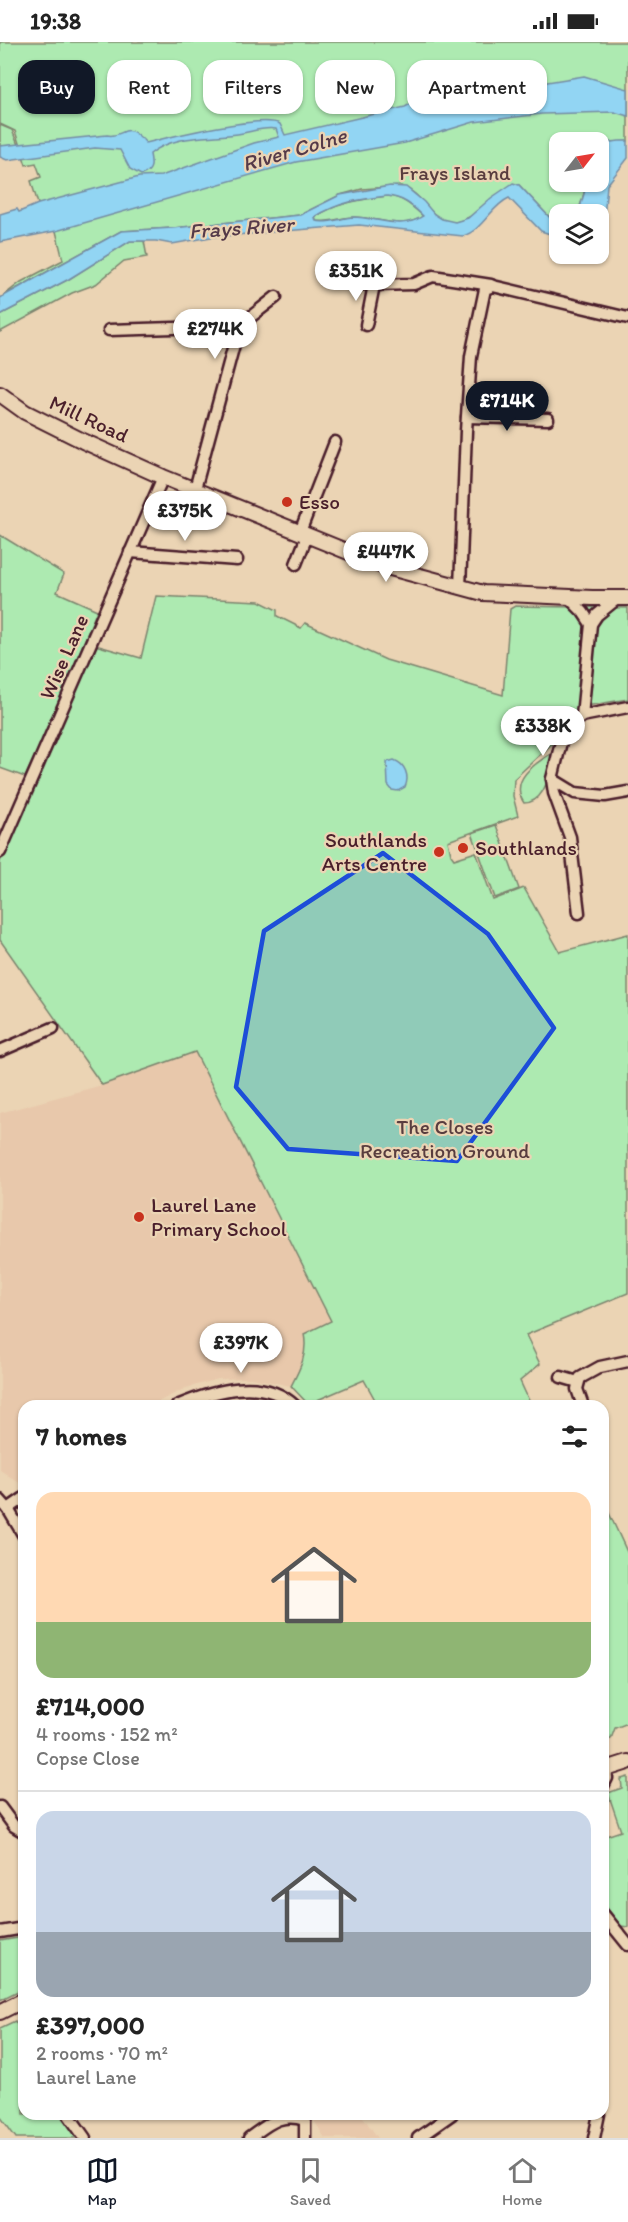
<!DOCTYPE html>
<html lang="en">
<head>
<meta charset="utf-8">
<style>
  :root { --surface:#fff; --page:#f2f2f2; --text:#222; --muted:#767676; --line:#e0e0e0; --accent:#111827 }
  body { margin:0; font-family:Itim,sans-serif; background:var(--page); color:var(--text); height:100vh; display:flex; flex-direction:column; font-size:22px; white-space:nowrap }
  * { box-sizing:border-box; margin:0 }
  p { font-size:20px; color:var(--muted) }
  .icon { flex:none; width:33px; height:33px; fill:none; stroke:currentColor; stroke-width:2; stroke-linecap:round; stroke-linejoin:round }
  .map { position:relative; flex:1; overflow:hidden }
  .side { position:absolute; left:18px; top:1358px; width:591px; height:720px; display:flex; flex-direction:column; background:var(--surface); border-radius:18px; box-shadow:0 2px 4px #0004 }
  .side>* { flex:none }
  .banner { position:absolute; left:18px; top:18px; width:592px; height:54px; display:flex; gap:12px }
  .needle { width:39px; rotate:59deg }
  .fabs { position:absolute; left:549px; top:90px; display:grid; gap:12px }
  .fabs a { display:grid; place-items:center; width:60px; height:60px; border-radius:12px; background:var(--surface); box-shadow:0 2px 4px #0004; font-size:30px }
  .price { position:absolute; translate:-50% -51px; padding:0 14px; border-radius:21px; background:#fff; color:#222; font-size:20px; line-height:39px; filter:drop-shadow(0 2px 3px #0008) }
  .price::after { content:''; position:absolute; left:50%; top:36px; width:18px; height:14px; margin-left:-9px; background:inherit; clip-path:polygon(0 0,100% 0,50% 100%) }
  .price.on { background:var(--accent); color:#fff }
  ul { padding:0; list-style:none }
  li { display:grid; align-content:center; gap:12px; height:318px; padding:0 18px }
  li+li { border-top:2px solid var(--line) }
  li span { display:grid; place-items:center; height:186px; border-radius:18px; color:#555 }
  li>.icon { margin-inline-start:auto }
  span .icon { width:108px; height:108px; fill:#fffc; stroke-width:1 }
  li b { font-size:26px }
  h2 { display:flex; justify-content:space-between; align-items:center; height:72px; padding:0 18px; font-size:26px }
  .pill { padding:0 21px; border-radius:18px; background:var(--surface); box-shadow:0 2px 4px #0004; font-size:21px; line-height:54px }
  .pill.on { background:var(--accent); color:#fff }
  .status { display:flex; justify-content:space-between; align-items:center; height:42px; padding:0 30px; background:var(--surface); direction:ltr }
  .status svg { height:16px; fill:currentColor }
  .menu { display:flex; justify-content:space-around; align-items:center; height:84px; border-top:2px solid var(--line); background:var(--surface); font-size:16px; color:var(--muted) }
  .menu a { display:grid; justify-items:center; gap:3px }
  .menu .on { color:var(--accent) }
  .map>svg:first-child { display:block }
  .built { fill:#e8c8ab }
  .green { fill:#adeab1; stroke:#7c846e; stroke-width:1.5 }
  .water { fill:#92d5f3; stroke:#758ca3; stroke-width:1.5; fill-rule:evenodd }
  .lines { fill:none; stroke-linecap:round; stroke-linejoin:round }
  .street-casing { stroke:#4a1f2b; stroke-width:15 }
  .secondary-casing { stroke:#4a1f2b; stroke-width:18 }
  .street { stroke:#ebd4b4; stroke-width:10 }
  .secondary { stroke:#ebd4b4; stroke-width:14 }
  .marked { fill:#1d4ed8; fill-opacity:0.2; stroke:#1d4ed8; stroke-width:4.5; stroke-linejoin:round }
  .poi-dot { fill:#c8321e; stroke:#ebd4b4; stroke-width:2 }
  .labels { text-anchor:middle; stroke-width:4.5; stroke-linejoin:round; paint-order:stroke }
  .park-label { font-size:21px; fill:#593d3f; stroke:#ebd4b4 }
  .street-label { font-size:21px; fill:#4a1f2b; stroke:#ebd4b4 }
  .poi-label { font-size:21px; fill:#4a1f2b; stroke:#ebd4b4; text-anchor:start }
  .water-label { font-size:22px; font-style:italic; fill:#553a49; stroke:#ebd4b4 }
</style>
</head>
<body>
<div class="status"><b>19:38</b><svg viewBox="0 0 49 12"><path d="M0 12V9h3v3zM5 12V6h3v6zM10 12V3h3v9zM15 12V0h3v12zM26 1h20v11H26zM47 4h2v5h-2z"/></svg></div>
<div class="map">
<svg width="628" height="2096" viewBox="0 0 628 2096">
  <rect width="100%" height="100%" fill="#ebd4b4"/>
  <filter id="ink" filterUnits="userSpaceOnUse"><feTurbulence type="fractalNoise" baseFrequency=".0167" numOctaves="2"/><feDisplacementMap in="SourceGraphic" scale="12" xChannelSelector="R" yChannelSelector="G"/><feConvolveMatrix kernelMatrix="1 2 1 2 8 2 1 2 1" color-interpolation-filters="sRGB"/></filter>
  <g filter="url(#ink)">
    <!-- built -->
    <g class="built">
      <polygon points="195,1010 331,1280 304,1292 306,1304 305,1315 291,1344 251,1336 218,1337 186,1346 152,1363 24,1364 24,1444 0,1428 0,1071 102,1043"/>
      <polygon points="310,2072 361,2072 378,2096 325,2096"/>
    </g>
    <!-- green -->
    <g class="green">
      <path d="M0 0H628V99L605 101 599 106 598 100H560V140H586C586 150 580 161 578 172H560L559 181 554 180 519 143C506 151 468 180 454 180 447 180 438 176 433 171 423 161 416 149 401 144L362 147 340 153 300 173 173 186 121 189 3 254 21 240 63 218 56 189 38 162 31 139 41 135 36 121 26 123 15 89 0 82Z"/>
      <polygon points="0,83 12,88 18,103 0,104"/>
      <path d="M387 154C403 155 412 164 423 174 401 189 378 175 354 175 341 175 330 181 316 179L315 175C338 160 360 158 387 154Z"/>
      <polygon points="130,199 144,199 147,215 124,219 96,242 72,251 0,290 0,273 69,237"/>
      <polygon points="0,493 64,532 57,550 97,568 60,659 25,735 0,726"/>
      <path d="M156 554 259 559 277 568V574L301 586 305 581 386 618 503 653 510 567 515 564 628 566V657L586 664 557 697 514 737 513 754 518 774 448 799 451 813 454 817 476 810 493 858 524 846 560 910 628 892V1251L526 1293 540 1322 520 1339 531 1363H378L364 1338 308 1362 291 1344C300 1327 308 1312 304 1292L331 1279 195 1010 102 1043 0 898V820L95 603 141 616Z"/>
      <path d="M552 711 553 712C551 729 546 761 524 761 509 738 534 722 552 711Z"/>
      <polygon points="496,783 519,847 495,856 472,791"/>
      <polygon points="603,1458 628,1512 628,1681 615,1686 611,1697 603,1700"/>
      <polygon points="628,1735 628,1885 621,1884 603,1861 603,1795 621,1789 608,1751 622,1746 621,1737"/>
      <polygon points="24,1895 24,1946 0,1958 0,1899"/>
      <polygon points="15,1979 24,1994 24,2072 64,2072 81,2096 16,2096 0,2074 0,1986"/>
    </g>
    <!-- water -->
    <g class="water">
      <path d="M584 34 628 47V74L614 70 542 72 474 80 405 101 296 120 56 189 0 200V172L17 167 19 170 38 162 139 135 161 134 254 101 279 95 276 87C264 85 254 89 243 91 212 97 176 91 150 112 152 122 153 130 141 133L130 127 120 108 95 106 7 118 0 115V104L107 93C125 97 124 76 146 101 169 95 262 72 280 82L285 93 405 65C418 59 435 39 452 45 457 47 462 53 467 56L523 44Z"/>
      <path d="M619 99H628V116L607 143 605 165 602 184 599 187 598 172H579C580 161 586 150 586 140H598L599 106 605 101Z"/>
      <path d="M513 141 519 143 554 180 559 181V195L541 189 509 156C491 164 483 188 463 194L359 183 211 195 172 202 156 199H130L69 237 0 273V256L121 189 173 186 300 173 340 153 390 144 406 145 424 160 434 172 442 177 455 180 468 176 491 156ZM387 154C402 155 412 163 423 174 401 189 377 175 353 175 340 176 329 182 316 179L315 175C338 160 361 157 387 154Z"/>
      <path d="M394 718C405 722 410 734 405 745L398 749 392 748 388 743 387 720Z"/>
    </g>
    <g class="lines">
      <defs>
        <g id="street">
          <polyline points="343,240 374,243 414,242 433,234 491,243"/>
          <polyline points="366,283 374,243"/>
          <polyline points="239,284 276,255"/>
          <polyline points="109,288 239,284 195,447"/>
          <polyline points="467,375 548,377"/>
          <polyline points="300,490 335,400"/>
          <polyline points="130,510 237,518"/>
          <polyline points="296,522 307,494"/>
          <polyline points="460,546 466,389 471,314 485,247 493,244 628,276"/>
          <polyline points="568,555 583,570 591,582"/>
          <polyline points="582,674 628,665"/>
          <polyline points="552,737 575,751 605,754 628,750"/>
          <polyline points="0,810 163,435"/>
          <polyline points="579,871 570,795 554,751 552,737 561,700 567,688 582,674 591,582 597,573 618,556"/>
          <polyline points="0,1009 53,986"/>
          <polyline points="561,1335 578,1340"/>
          <path d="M177 1364C213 1349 263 1333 295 1364"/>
          <polyline points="583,1364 577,1347 580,1336 600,1325 628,1319"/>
          <polyline points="0,1458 8,1467 24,1494"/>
          <polyline points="8,1467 24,1456"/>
          <polyline points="603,1744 607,1736 606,1727"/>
          <polyline points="0,1765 14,1784 24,1790"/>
          <polyline points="603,1872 628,1903"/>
          <polyline points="0,1890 24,1886"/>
          <polyline points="68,2072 85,2096"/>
          <path d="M249 2096C269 2082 280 2070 305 2078"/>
          <polyline points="305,2096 305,2078 307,2072"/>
          <polyline points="418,2096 452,2072"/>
          <polyline points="594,2096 599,2072"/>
        </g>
        <g id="secondary">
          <polyline points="0,352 25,370 83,399 163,435 383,524 483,551 592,556 628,556"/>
          <polyline points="603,1728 628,1720"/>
          <polyline points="0,1970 24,1958"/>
        </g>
      </defs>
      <!-- street casing -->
      <use href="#street" class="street-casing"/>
      <!-- secondary casing -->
      <use href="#secondary" class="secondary-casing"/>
      <!-- street -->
      <use href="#street" class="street"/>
      <!-- secondary -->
      <use href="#secondary" class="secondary"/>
    </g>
  </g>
  <!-- marked area -->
  <path class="marked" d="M383 811 488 892 554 986 457 1119 288 1107 236 1045 264 889Z"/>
  <!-- markers -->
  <g class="poi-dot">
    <circle cx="287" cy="460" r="6"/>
    <circle cx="463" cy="806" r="6"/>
    <circle cx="439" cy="810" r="6"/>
    <circle cx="139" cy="1175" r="6"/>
  </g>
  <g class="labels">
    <!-- park labels -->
    <g class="park-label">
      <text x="455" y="138">Frays Island</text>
      <text x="445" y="1092">The Closes<tspan x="445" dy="24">Recreation Ground</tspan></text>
    </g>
    <!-- street labels -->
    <g class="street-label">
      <text transform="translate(89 377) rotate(25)" y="7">Mill Road</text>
      <text transform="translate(64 615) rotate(-66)" y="7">Wise Lane</text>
    </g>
    <!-- poi labels -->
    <g class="poi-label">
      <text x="299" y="467">Esso</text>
      <text x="427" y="805" text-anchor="end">Southlands<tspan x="427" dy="24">Arts Centre</tspan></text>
      <text x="475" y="813">Southlands</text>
      <text x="151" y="1170">Laurel Lane<tspan x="151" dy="24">Primary School</tspan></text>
    </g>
    <!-- water labels -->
    <g class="water-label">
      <text transform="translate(294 107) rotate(-16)" y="8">River Colne</text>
      <text transform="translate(241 185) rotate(-4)" y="8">Frays River</text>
    </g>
  </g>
</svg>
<div class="fabs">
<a><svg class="needle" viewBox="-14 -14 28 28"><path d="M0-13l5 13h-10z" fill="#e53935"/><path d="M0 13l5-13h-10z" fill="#767676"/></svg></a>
<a><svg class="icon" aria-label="layers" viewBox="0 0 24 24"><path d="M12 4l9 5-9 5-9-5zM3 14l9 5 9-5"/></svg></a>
</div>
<b class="price" style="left:356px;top:260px">£351K</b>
<b class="price" style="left:215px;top:318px">£274K</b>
<b class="price on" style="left:507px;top:390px">£714K</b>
<b class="price" style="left:185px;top:500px">£375K</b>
<b class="price" style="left:386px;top:541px">£447K</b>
<b class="price" style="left:543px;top:715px">£338K</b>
<b class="price" style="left:241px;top:1332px">£397K</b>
<div class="banner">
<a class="pill on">Buy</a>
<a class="pill">Rent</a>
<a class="pill">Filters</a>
<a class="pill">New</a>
<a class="pill">Apartment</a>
</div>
<section class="side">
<h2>7 homes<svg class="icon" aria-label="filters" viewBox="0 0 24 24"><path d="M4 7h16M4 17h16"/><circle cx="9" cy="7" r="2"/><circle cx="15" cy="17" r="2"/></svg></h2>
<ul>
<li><span style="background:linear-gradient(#ffd9b3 70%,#8fb573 0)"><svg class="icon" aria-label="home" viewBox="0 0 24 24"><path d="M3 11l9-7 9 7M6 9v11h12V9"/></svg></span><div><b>£714,000</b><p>4 rooms · 152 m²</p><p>Copse Close</p></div></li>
<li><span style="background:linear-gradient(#c9d6e8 65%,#9aa5b1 0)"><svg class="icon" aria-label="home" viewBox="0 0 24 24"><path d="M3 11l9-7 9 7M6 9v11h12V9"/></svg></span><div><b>£397,000</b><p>2 rooms · 70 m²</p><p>Laurel Lane</p></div></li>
</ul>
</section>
</div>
<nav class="menu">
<a class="on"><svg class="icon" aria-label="map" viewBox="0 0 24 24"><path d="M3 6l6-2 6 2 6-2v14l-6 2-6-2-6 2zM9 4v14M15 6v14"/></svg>Map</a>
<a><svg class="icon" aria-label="saved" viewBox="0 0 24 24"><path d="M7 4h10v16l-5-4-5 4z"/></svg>Saved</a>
<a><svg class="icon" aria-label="home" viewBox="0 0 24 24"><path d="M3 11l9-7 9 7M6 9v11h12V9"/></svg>Home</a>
</nav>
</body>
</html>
